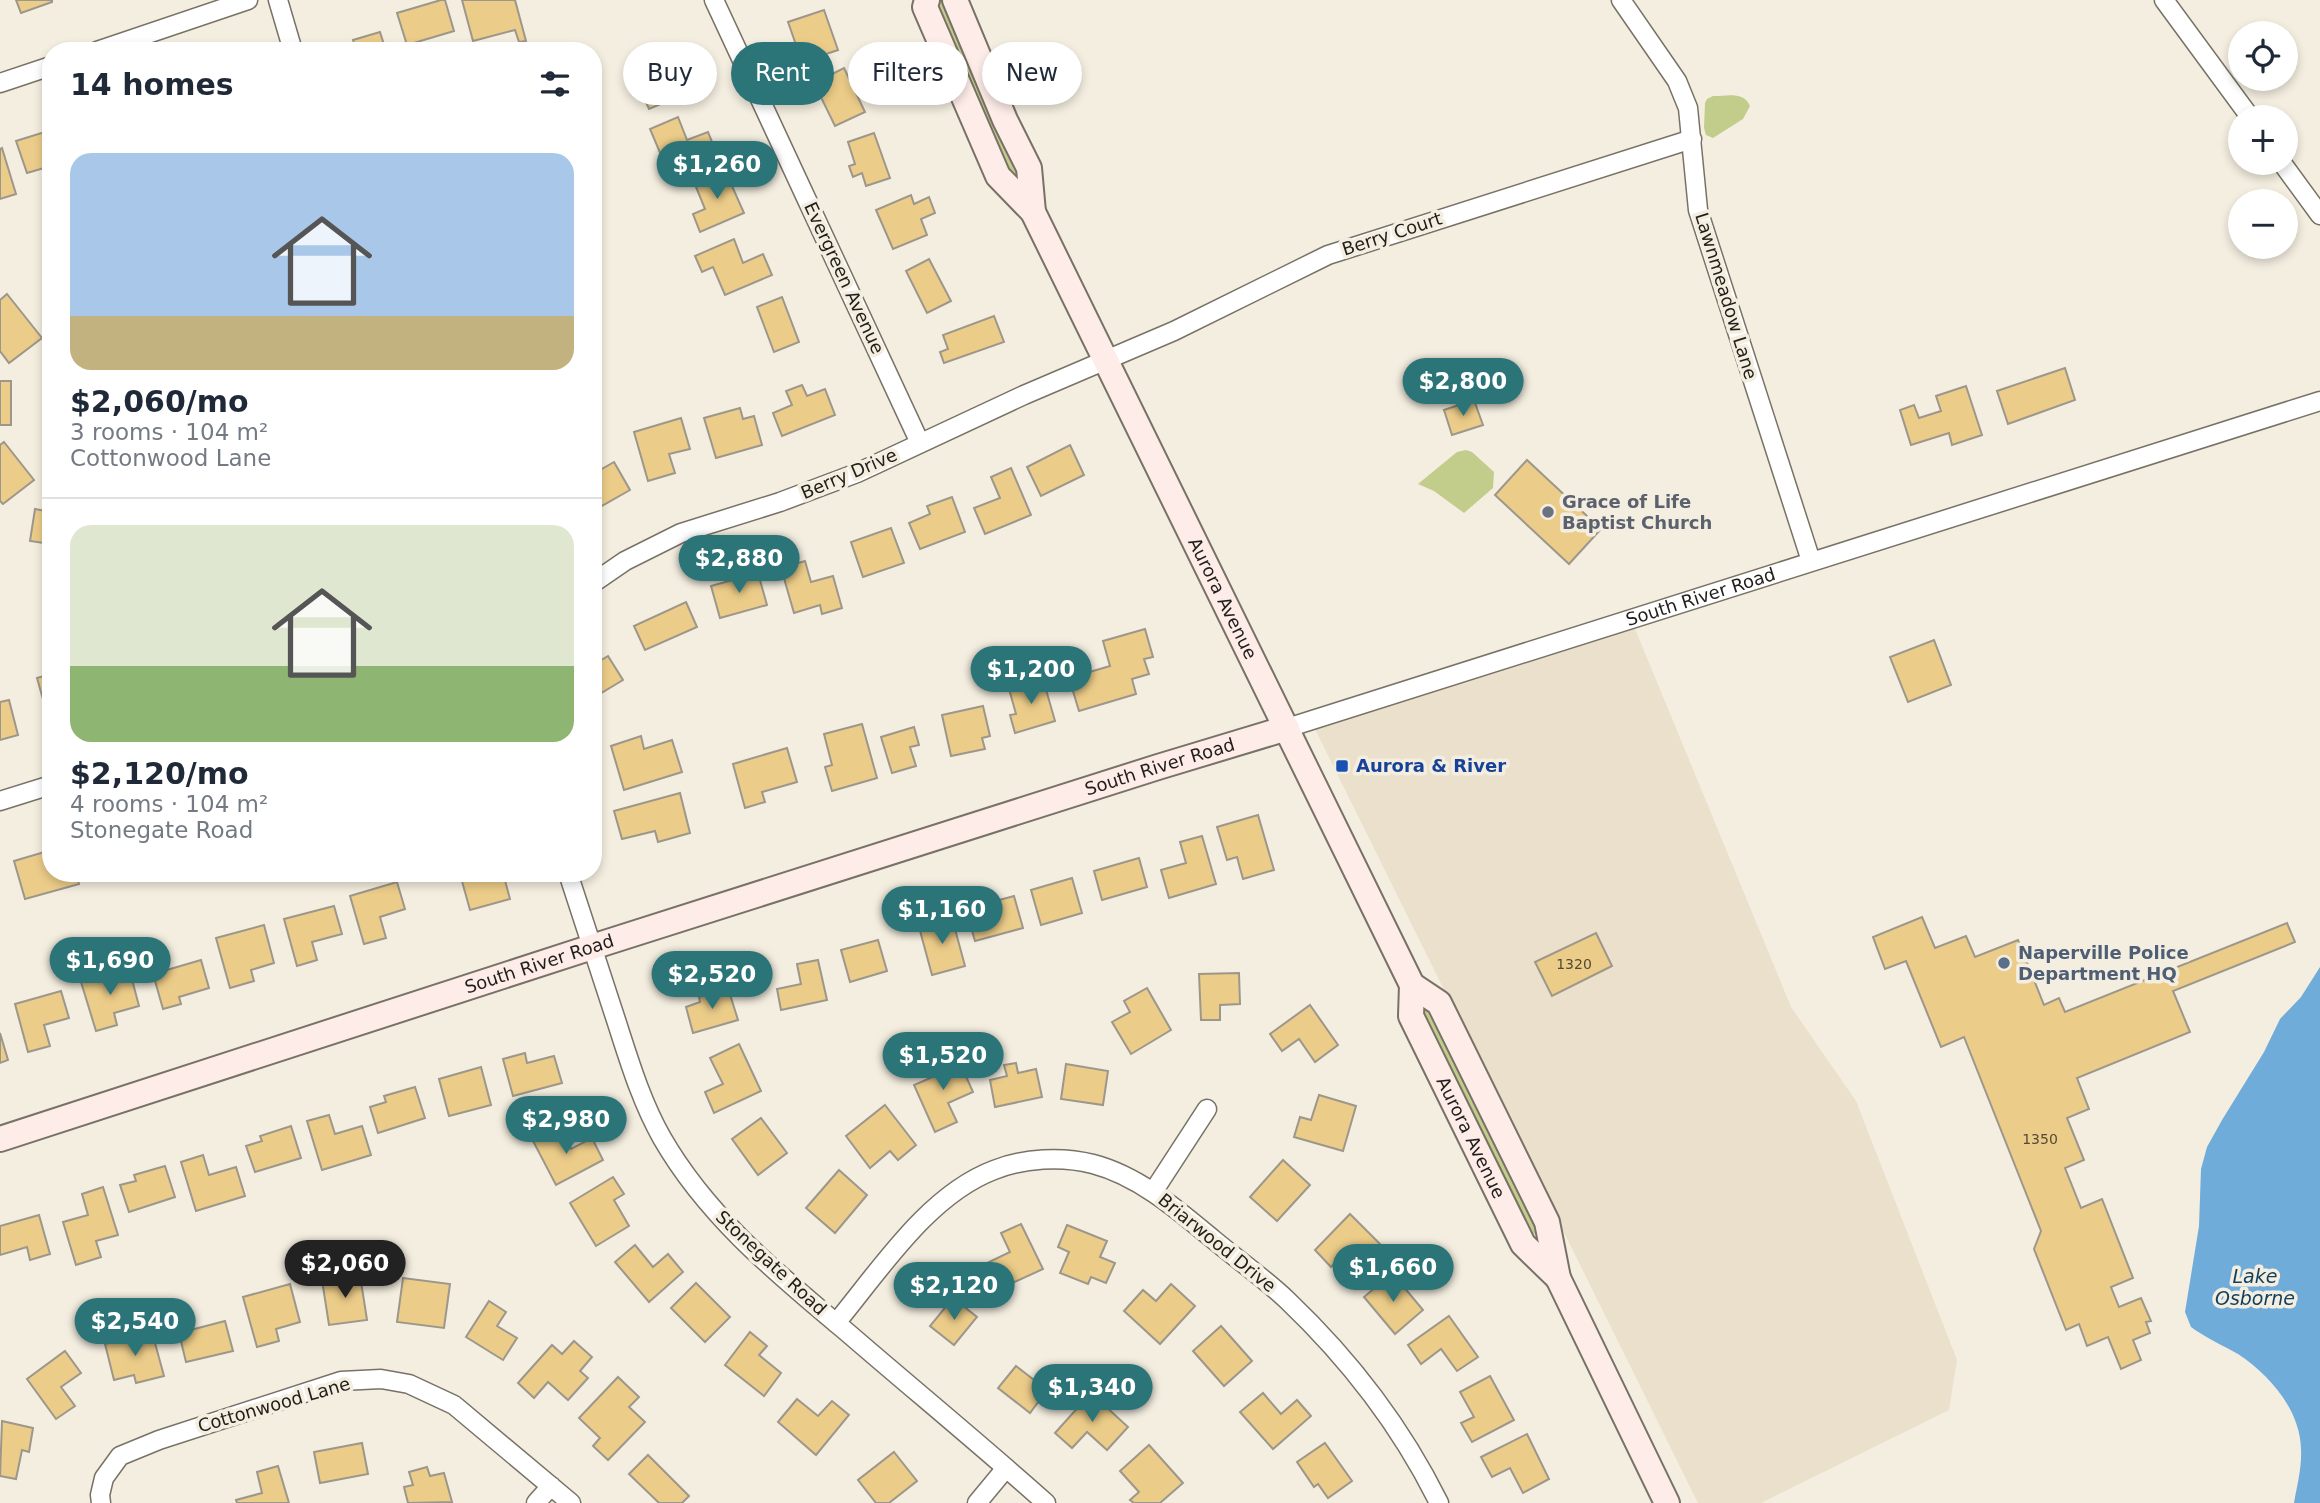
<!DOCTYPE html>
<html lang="en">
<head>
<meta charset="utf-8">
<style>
  :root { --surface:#fff; --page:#f2f2f3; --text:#1f2937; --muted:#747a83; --line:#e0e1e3; --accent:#2b7579 }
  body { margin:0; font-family:"DejaVu Sans",sans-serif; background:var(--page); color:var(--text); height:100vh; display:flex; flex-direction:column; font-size:26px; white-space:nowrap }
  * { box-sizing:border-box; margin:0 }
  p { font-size:23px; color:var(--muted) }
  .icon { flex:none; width:38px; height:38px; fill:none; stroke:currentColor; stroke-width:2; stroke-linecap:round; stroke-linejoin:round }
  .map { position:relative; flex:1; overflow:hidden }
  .side { position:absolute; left:42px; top:42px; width:560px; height:840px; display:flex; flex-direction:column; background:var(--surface); border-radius:28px; box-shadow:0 4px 10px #0003 }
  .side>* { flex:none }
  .banner { position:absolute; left:623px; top:42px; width:665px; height:63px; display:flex; gap:14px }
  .fabs { position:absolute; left:2228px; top:21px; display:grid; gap:14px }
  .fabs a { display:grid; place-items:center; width:70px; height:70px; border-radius:50%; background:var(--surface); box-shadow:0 4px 10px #0003; font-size:35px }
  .price { position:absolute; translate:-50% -60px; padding:0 16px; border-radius:24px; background:var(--accent); color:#fff; font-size:23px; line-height:46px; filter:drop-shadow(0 2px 4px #0008) }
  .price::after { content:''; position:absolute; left:50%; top:42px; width:21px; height:16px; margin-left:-10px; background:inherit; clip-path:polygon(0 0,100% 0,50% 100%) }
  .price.selected { background:#222; color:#fff }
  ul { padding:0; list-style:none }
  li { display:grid; align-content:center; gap:14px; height:371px; padding:0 28px }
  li+li { border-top:2px solid var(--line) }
  li span { display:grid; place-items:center; height:217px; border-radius:21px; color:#555 }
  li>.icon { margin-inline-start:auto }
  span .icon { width:126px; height:126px; fill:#fffc; stroke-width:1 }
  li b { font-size:30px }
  h2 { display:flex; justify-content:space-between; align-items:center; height:84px; padding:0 28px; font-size:30px }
  .pill { padding:0 24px; border-radius:32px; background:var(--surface); box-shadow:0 4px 10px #0003; font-size:24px; line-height:63px }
  .pill.selected { background:var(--accent); color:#fff }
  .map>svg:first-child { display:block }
  .built { fill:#eae0cc }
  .green { fill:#c3cd8b }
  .water { fill:#70acda }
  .building { fill:#eccc89; stroke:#9d978b; stroke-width:2 }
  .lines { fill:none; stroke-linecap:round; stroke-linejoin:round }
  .street-casing { stroke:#787266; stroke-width:21 }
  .secondary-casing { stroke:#787266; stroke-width:28 }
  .street { stroke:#fff; stroke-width:18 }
  .secondary { stroke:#fdece8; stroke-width:24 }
  .worship-dot { fill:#6b7280; stroke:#f4eee0; stroke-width:2.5 }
  .transit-dot { fill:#1a4fb4; stroke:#f4eee0; stroke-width:2.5 }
  .service-dot { fill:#5c6f8a; stroke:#f4eee0; stroke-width:2.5 }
  .labels { text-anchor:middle; stroke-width:7; stroke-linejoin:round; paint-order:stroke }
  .number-label { font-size:14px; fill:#544a36 }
  .street-label { font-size:18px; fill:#211e1a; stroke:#f4eee0 }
  .worship-label { font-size:18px; font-weight:bold; fill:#5b616d; stroke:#f4eee0; text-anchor:start }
  .transit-label { font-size:18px; font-weight:bold; fill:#164399; stroke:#f4eee0; text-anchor:start }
  .service-label { font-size:18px; font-weight:bold; fill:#4e5e75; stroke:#f4eee0; text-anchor:start }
  .water-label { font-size:19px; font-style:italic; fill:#0f3e5e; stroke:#f4eee0 }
</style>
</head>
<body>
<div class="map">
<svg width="2320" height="1503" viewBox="0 0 2320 1503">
  <rect width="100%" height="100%" fill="#f4eee0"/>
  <!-- built -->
  <polygon class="built" points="1631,619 1791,1007 1856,1101 1957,1360 1949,1410 1761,1503 1698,1503 1311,721"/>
  <!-- green -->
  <g class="green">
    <polygon points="936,0 941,0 1028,195 1011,173"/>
    <path d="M1713 96C1727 96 1744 91 1750 106L1743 119 1713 138 1706 135 1704 128 1705 103 1707 99Z"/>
    <polygon points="1466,450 1472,452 1494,472 1493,488 1464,513 1434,491 1418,484 1457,452"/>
    <polygon points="1426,1009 1452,1057 1538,1232 1534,1234 1513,1196 1422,1011"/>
  </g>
  <!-- water -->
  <path class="water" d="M2320 967V1503H2294C2297 1486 2302 1467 2301 1449 2300 1410 2270 1375 2238 1354 2222 1345 2206 1338 2191 1327L2185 1312 2199 1226 2201 1169 2207 1147 2222 1120 2264 1052 2280 1019 2301 997Z"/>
  <!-- building -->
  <g class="building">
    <polygon points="16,0 52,0 52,2 21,13"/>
    <polygon points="441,0 445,0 454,31 407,45 397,13"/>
    <polygon points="462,0 515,0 526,41 519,42 515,30 473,41"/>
    <polygon points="824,10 838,50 802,62 788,22"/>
    <polygon points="380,32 386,51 356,51 353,40"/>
    <polygon points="668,47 687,93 649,109 638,84 646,81 637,60"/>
    <polygon points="844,68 865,112 835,126 814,83"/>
    <polygon points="678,117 687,140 708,132 717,154 669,174 650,129"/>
    <polygon points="51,130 51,166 27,173 16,141"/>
    <polygon points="874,133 890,178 866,186 862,173 853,177 849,166 855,164 848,142"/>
    <polygon points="2,148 16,194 0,199 0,149"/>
    <polygon points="724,168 744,213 700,232 693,214 705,209 694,182"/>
    <polygon points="911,195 914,204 929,197 935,213 921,219 927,235 893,249 876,210"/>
    <polygon points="734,239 743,263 763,254 772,275 725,295 713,267 702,272 695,256"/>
    <polygon points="929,259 951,301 927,313 906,271"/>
    <polygon points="7,294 42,338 9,363 0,351 0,300"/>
    <polygon points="782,297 799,342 774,352 757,307"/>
    <polygon points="994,316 1004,342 944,363 940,352 948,349 943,335"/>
    <polygon points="2065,368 2075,400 2008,424 1997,391"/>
    <rect x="0" y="381" width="11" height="44"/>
    <polygon points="802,385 807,396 825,389 835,415 782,436 773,413 792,405 786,391"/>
    <polygon points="1966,386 1982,435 1952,445 1949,433 1911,445 1900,410 1914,405 1919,418 1941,411 1936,396"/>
    <polygon points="1474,400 1483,425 1452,435 1444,410"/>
    <polygon points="740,408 743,419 754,416 762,445 716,458 704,418"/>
    <polygon points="681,418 690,449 669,454 675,473 648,481 634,432"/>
    <polygon points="4,442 34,480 3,504 0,501 0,445"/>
    <polygon points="1070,445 1084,475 1041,496 1027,467"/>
    <polygon points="1527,460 1601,529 1569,564 1495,495"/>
    <polygon points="614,462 630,490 593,511 593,474"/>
    <polygon points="1011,468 1031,515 985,534 974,508 1000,498 991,477"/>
    <polygon points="952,497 965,532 920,549 909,523 930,514 927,506"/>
    <polygon points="35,509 51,512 51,544 30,541"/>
    <polygon points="891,528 904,563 863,577 851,542"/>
    <polygon points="805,561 811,582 833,576 842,608 822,614 820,605 794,613 781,568"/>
    <polygon points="758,573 767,605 720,618 711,586"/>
    <polygon points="686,602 697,627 645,650 634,626"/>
    <polygon points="1145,629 1153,657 1144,659 1149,674 1132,679 1136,694 1079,711 1069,678 1110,666 1103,641"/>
    <polygon points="1934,640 1951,685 1908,702 1890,657"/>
    <polygon points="608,656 623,680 593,698 593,665"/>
    <polygon points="51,674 51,724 50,724 37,678"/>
    <polygon points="1043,679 1055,721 1015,733 1010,715 1016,714 1009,689"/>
    <polygon points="9,700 18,735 0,740 0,702"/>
    <polygon points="983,706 990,736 982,738 985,749 951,756 942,715"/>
    <polygon points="862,724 877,778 832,791 825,767 832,765 824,734"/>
    <polygon points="914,727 919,745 910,747 916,766 892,773 881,737"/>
    <polygon points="641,736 644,749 672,740 682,772 624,790 611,746"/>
    <polygon points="787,748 797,782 762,792 765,802 745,808 733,764"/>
    <polygon points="680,793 690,833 658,842 655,831 622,839 614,811"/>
    <polygon points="1258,815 1274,870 1243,879 1237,857 1227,860 1217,827"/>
    <polygon points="1202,836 1216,884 1169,898 1161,870 1186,863 1180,842"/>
    <polygon points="51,850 51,873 76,873 79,884 25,899 14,861"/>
    <polygon points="1139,858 1147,887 1102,900 1094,871"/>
    <polygon points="503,873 510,899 470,910 460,874"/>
    <polygon points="1072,878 1082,913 1041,925 1031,890"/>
    <polygon points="397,882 405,909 380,917 386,938 364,944 350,896"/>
    <polygon points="1014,896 1023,928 975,941 966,909"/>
    <polygon points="334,906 342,934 312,942 317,960 297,966 284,919"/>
    <polygon points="1922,917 1935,948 1966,936 1975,957 2018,940 2044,1005 2059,998 2065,1012 2287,923 2295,942 2173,991 2190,1032 2077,1078 2089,1109 2067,1118 2084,1160 2065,1168 2081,1208 2102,1199 2133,1278 2111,1287 2119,1307 2141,1298 2151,1321 2146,1322 2150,1333 2133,1340 2141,1360 2121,1369 2108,1337 2087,1346 2079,1324 2066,1330 2034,1249 2041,1231 1964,1037 1941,1047 1906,961 1885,969 1873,937"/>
    <polygon points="952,918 965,966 932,975 919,927"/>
    <polygon points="264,925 274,963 251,970 254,981 230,988 216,938"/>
    <polygon points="1596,933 1612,966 1552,996 1535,962"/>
    <polygon points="878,940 887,971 850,982 841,950"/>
    <polygon points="201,960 209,988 179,997 181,1004 163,1009 153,974"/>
    <polygon points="818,960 827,1000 781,1010 777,989 801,984 797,964"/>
    <polygon points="129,968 139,1006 114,1013 117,1025 96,1031 81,982"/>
    <polygon points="1239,973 1240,1004 1220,1005 1220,1020 1201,1020 1199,974"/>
    <polygon points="728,988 738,1020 693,1033 686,1007 700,1002 699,997"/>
    <polygon points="1147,988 1171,1030 1131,1054 1112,1022 1130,1012 1124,1001"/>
    <polygon points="61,991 69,1018 44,1025 50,1046 28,1052 15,1004"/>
    <polygon points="1310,1005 1338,1045 1315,1062 1299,1039 1282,1051 1270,1034"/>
    <polygon points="0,1033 8,1060 0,1063"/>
    <polygon points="739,1044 761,1091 714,1113 705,1092 723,1084 710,1058"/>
    <polygon points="525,1053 527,1063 554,1056 562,1083 513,1096 503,1059"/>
    <polygon points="956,1054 973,1092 948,1103 957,1122 935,1132 914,1085 935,1076 931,1065"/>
    <polygon points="1016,1063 1018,1073 1036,1069 1042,1097 995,1107 990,1080 1007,1076 1004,1065"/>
    <polygon points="1066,1064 1108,1071 1103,1105 1061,1099"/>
    <polygon points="481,1067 491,1105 449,1116 439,1079"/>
    <polygon points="415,1087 425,1118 378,1133 370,1107 386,1102 384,1096"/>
    <polygon points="1319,1095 1356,1106 1343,1151 1294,1137 1300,1117 1311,1120"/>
    <polygon points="885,1105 916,1145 898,1160 890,1151 870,1168 846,1136"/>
    <polygon points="329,1115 335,1134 362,1126 371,1155 322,1170 307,1121"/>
    <polygon points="761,1118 787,1153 758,1175 732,1139"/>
    <polygon points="291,1126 301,1158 255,1172 246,1146 262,1141 260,1136"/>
    <polygon points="560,1128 571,1149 592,1138 603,1160 556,1185 533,1141"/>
    <polygon points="203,1155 209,1175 236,1167 245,1196 196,1211 181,1162"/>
    <polygon points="1283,1160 1310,1185 1277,1221 1250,1197"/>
    <polygon points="165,1166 175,1197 129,1212 120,1185 136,1181 134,1175"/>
    <polygon points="839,1170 867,1195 835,1233 806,1208"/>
    <polygon points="613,1177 624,1194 614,1200 629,1226 596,1246 570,1203"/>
    <polygon points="103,1187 118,1235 96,1241 101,1257 76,1265 63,1222 88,1215 82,1194"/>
    <polygon points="1350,1214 1385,1249 1365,1270 1346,1251 1331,1267 1315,1250"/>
    <polygon points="39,1215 50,1254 30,1260 27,1247 0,1255 0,1226"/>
    <polygon points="1021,1224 1043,1269 997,1290 985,1264 1010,1252 1001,1233"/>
    <polygon points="1067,1225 1107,1241 1100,1257 1115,1263 1106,1283 1091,1277 1088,1284 1060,1273 1069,1252 1058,1247"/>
    <polygon points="635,1245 653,1267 668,1254 683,1272 649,1302 615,1262"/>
    <polygon points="1392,1273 1423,1310 1395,1334 1364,1297"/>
    <polygon points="360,1275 367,1320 329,1325 322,1280"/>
    <polygon points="403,1278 450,1284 444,1328 397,1322"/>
    <polygon points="696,1283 730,1317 705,1342 671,1308"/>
    <polygon points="290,1284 300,1322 276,1329 279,1341 257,1347 243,1297"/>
    <polygon points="1171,1284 1195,1306 1160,1344 1124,1311 1143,1290 1156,1301"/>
    <polygon points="953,1298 977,1317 954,1345 930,1326"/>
    <polygon points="489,1301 506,1312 497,1326 517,1338 503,1360 466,1337"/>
    <polygon points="1449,1316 1478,1357 1457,1371 1441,1349 1421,1364 1408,1345"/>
    <polygon points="225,1321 233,1351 186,1362 179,1333"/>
    <polygon points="1221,1326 1252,1361 1224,1386 1193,1351"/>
    <polygon points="152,1332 164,1376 136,1383 134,1375 114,1380 105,1344"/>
    <polygon points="750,1332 767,1346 759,1355 781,1373 764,1396 725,1365"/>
    <polygon points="574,1341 592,1357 580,1371 588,1378 568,1400 548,1382 534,1398 518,1383 552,1345 562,1354"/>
    <polygon points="65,1351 81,1373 61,1387 75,1406 56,1419 27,1379"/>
    <polygon points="1016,1366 1047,1390 1030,1413 998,1388"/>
    <polygon points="1490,1376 1514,1420 1472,1442 1461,1423 1474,1417 1460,1392"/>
    <polygon points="618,1377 639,1397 629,1407 645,1422 608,1460 593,1446 600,1438 579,1418"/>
    <polygon points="1091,1393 1128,1427 1107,1450 1087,1432 1072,1448 1055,1433"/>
    <polygon points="1263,1393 1281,1414 1297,1400 1311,1416 1273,1449 1240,1412"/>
    <polygon points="797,1399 818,1416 832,1401 849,1415 816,1455 778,1422"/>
    <polygon points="2,1421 33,1428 29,1452 22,1450 16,1479 0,1476"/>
    <polygon points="1527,1434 1549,1479 1523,1493 1510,1468 1492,1477 1481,1457"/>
    <polygon points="362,1443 368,1474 320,1483 314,1452"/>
    <polygon points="1325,1443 1352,1481 1328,1498 1318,1484 1314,1487 1297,1462"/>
    <polygon points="1149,1445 1183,1483 1160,1503 1134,1503 1130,1500 1139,1492 1120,1471"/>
    <polygon points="894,1452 917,1481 889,1503 876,1503 858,1480"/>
    <polygon points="648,1455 689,1496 682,1503 659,1503 629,1474"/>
    <polygon points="278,1466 289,1503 237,1503 236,1500 262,1493 257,1472"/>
    <polygon points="427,1467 430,1476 444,1473 452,1502 408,1503 404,1487 413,1485 409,1472"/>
  </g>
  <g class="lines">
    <defs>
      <g id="street">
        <polyline points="278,0 293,51"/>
        <polyline points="714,0 920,443"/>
        <polyline points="1621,0 1677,81 1688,108 1698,210 1811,561"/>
        <polyline points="2164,0 2250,117"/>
        <polyline points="97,51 248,0"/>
        <polyline points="0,83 51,66"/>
        <polyline points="2282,163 2320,215"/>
        <polyline points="593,583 625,561 681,533 780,502 857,473 1024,395 1174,331 1328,255 1692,139"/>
        <path id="s1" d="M1287 728 2320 401"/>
        <polyline points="0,801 51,785"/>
        <path d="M568 873C584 922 600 971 616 1020 629 1060 641 1101 662 1138 708 1218 779 1275 848 1333 914 1390 981 1445 1046 1503"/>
        <polyline points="1153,1192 1207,1109"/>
        <path d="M836 1323C880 1270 928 1195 994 1170 1024 1158 1062 1156 1093 1164 1139 1176 1178 1210 1214 1240 1238 1260 1265 1279 1287 1300 1349 1359 1401 1426 1439 1503"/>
        <polyline points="101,1503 100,1495 104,1478 120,1456 159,1440 341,1381 381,1379 409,1384 454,1405 571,1503"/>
        <polyline points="536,1503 551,1486"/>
        <polyline points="977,1503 1006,1468"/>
      </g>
      <g id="secondary">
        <path id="s2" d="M927 0 925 7 998 176 1033 212 1412 985 1411 1016 1523 1244 1558 1278"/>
        <polyline points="955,0 1005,120 1029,168 1033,212"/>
        <polyline points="1412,985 1439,1003 1547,1222 1558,1278 1667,1503"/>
        <path id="s3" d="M0 1139 592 947 1158 767 1287 728"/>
      </g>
    </defs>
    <!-- street casing -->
    <use href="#street" class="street-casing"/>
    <!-- secondary casing -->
    <use href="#secondary" class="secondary-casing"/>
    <!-- street -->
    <use href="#street" class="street"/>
    <!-- secondary -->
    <use href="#secondary" class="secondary"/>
  </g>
  <!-- markers -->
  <circle class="worship-dot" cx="1548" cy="512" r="7"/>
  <rect class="transit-dot" x="1335" y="759" width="14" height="14" rx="3.5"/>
  <circle class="service-dot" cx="2004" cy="963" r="7"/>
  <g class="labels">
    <!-- number labels -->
    <g class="number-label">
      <text x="1574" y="969">1320</text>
      <text x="2040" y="1144">1350</text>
    </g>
    <!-- street labels -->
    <g class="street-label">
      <text transform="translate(1392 234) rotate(-18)" y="6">Berry Court</text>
      <text transform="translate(844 278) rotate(65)" y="6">Evergreen Avenue</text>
      <text transform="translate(1726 296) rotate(73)" y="6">Lawnmeadow Lane</text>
      <text transform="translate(849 474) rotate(-23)" y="6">Berry Drive</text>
      <text dy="6" stroke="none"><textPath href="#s1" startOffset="434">South River Road</textPath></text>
      <text dy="6" stroke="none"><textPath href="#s2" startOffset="672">Aurora Avenue</textPath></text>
      <text dy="6" stroke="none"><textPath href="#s3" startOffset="1218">South River Road</textPath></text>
      <text dy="6" stroke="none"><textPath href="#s3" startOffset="567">South River Road</textPath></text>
      <text dy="6" stroke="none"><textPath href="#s2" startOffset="1269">Aurora Avenue</textPath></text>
      <text transform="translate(1217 1243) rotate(39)" y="6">Briarwood Drive</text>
      <text transform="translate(771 1263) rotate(43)" y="6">Stonegate Road</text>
      <text transform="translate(274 1405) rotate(-16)" y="6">Cottonwood Lane</text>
    </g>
    <!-- worship labels -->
    <g class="worship-label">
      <text x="1562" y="508">Grace of Life<tspan x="1562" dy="21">Baptist Church</tspan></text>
    </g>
    <!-- transit labels -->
    <g class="transit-label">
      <text x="1356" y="772">Aurora &amp; River</text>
    </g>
    <!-- service labels -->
    <g class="service-label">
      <text x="2018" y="959">Naperville Police<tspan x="2018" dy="21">Department HQ</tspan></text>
    </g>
    <!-- water labels -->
    <g class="water-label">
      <text x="2255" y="1283">Lake<tspan x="2255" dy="22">Osborne</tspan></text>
    </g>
  </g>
</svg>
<div class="fabs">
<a><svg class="icon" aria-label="locate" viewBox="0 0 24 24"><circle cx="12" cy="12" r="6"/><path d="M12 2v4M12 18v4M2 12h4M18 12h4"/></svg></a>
<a>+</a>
<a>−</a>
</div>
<b class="price" style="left:717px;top:201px">$1,260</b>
<b class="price" style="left:1463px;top:418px">$2,800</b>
<b class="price" style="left:739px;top:595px">$2,880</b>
<b class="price" style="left:1031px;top:706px">$1,200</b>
<b class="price" style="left:942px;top:946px">$1,160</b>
<b class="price" style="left:110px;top:997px">$1,690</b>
<b class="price" style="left:712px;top:1011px">$2,520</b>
<b class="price" style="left:943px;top:1092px">$1,520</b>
<b class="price" style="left:566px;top:1156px">$2,980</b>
<b class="price selected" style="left:345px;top:1300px">$2,060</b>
<b class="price" style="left:1393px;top:1304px">$1,660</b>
<b class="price" style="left:954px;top:1322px">$2,120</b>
<b class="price" style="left:135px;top:1358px">$2,540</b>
<b class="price" style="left:1092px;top:1424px">$1,340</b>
<div class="banner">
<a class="pill">Buy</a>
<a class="pill selected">Rent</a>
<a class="pill">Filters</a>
<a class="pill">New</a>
</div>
<section class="side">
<h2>14 homes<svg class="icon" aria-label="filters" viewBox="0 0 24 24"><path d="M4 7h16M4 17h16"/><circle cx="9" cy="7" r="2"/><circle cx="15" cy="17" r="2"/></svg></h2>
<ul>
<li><span style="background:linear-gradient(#a9c7e8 75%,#c2b280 0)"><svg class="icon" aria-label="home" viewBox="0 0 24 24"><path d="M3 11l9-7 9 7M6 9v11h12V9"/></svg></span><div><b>$2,060/mo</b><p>3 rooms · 104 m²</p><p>Cottonwood Lane</p></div></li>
<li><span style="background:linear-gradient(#dfe7d0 65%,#8fb573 0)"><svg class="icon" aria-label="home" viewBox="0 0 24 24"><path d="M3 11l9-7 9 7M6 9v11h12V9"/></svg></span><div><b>$2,120/mo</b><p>4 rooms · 104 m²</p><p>Stonegate Road</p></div></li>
</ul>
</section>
</div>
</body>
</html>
